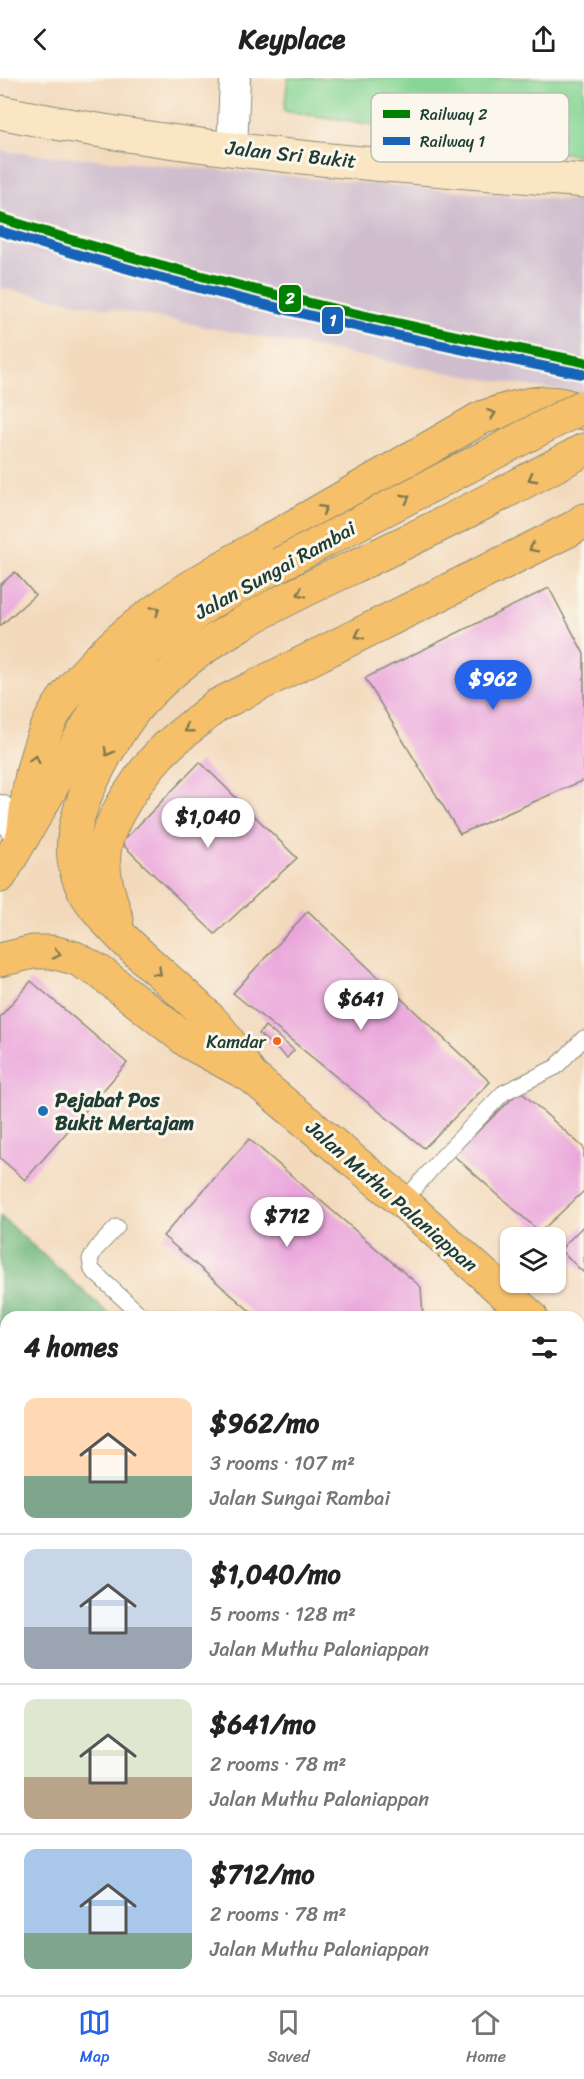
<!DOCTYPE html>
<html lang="en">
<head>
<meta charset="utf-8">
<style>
  :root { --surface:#fff; --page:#f6f6f6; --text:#222; --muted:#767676; --line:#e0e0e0; --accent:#2563eb }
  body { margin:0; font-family:Sriracha,sans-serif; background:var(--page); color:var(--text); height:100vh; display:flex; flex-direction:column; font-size:22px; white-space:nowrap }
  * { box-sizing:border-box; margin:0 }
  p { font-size:20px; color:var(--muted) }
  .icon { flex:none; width:33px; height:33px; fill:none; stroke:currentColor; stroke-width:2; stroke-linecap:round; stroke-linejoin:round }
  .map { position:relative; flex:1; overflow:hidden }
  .side { position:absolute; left:0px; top:1233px; width:585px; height:684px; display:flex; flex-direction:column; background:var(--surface); border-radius:18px 18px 0 0; box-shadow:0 2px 4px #0004 }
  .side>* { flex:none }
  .controls { position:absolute; left:500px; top:1149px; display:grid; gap:12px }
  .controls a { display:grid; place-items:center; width:66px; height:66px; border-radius:12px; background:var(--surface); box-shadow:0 2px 4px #0004; font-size:30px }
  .price { position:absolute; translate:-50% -51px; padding:0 14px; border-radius:21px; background:#fff; color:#222; font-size:20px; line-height:39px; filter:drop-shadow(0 2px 3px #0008) }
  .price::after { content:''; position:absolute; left:50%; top:36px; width:18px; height:14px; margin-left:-9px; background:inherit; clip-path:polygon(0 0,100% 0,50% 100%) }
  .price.active { background:var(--accent); color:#fff }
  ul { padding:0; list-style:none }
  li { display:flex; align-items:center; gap:18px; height:150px; padding:0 24px }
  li+li { border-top:2px solid var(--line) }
  li span { display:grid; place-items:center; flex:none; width:168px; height:120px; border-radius:12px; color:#555 }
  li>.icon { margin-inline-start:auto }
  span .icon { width:72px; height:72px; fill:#fffc; stroke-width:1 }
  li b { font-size:26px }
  h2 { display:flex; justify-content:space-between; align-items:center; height:72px; padding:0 24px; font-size:26px }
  header { display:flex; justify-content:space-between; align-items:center; height:78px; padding:0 24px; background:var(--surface); font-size:27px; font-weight:800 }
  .dock { display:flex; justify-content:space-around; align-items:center; height:84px; border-top:2px solid var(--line); background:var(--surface); font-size:16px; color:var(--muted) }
  .dock a { display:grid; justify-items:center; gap:3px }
  .dock .active { color:var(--accent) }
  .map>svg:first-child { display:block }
  .built { fill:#f3cfdf }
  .industrial { fill:#cfbdce }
  .green { fill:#88d695; stroke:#548a64; stroke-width:1.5 }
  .forest { fill:#6eb77e; stroke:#467a59; stroke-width:1.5 }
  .building { fill:#eaa6dc }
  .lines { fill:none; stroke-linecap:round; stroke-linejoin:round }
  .lane-casing { stroke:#898b78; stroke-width:17 }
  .street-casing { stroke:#898b78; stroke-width:32 }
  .secondary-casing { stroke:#898b78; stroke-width:35 }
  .primary-casing { stroke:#898b78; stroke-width:35 }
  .lane { stroke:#fff; stroke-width:15 }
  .street { stroke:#fff; stroke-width:30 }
  .secondary { stroke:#fbe6c4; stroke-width:33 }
  .primary { stroke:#f6c06b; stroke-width:33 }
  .primary-bridge-casing { stroke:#898b78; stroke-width:35; stroke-linecap:butt }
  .primary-bridge { stroke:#f6c06b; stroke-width:33 }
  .rail-1-casing { stroke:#fbf7ec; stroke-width:15 }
  .rail-2-casing { stroke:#fbf7ec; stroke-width:15 }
  .rail-1 { stroke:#008000; stroke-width:10 }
  .rail-2 { stroke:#1964b7; stroke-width:10 }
  .oneway { stroke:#80784d }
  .bus-dot { fill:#f26522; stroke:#fbf7ec; stroke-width:2 }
  .poi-dot { fill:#1f6fb2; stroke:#fbf7ec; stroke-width:2 }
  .labels { text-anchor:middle; stroke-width:6; stroke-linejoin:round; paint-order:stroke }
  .bus-label { font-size:18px; fill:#1f3d34; stroke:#fbf7ec; text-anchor:end }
  .street-label { font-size:20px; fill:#1f3d34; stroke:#fbf7ec }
  .poi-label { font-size:20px; font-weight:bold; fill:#1f3d34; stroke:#fbf7ec; text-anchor:start }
  .key { fill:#fbf7ec; stroke:#b9bfb5; stroke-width:1.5 }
  .key-label { font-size:16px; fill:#1f3d34 }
  .line-badge { stroke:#fbf7ec; stroke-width:2 }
  .badge-label { font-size:16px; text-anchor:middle; font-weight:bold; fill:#fff }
</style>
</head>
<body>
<header><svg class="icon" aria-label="back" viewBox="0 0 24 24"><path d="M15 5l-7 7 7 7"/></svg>Keyplace<svg class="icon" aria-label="share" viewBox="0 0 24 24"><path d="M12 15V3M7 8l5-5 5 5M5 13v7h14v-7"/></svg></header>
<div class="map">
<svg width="584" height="1917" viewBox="0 0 584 1917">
  <rect width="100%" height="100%" fill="#fbf7ec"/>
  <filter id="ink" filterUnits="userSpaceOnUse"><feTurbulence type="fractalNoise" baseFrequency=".0167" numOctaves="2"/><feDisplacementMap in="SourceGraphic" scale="12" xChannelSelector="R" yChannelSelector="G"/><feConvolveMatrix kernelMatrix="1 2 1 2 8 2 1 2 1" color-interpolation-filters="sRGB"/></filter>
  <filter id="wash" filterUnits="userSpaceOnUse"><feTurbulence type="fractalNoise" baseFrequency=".008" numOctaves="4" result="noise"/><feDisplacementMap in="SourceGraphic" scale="24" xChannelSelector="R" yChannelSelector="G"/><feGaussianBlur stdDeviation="1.35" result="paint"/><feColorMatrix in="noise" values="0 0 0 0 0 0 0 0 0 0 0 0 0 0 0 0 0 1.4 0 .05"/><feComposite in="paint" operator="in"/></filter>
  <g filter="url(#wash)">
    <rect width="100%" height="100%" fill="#f3d9bb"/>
    <!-- built -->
    <polygon class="built" points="584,1382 584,1917 0,1917 0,1552 6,1558 6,1911 579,1911 579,1385"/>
    <!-- industrial -->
    <polygon class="industrial" points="0,73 584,124 584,316 471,299 0,210"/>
    <!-- green -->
    <polygon class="green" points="288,0 584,0 584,78 284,33"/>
    <!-- forest -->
    <polygon class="forest" points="0,1138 112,1239 6,1239 6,1558 0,1552"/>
    <g id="blocks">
      <!-- building -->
      <g class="building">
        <polygon points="15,494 35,517 0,548 0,507"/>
        <polygon points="549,510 584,576 584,702 460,756 365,600"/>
        <polygon points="200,684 297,780 215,856 121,765"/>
        <polygon points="308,833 490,1004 424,1070 233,915"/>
        <polygon points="31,903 127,985 25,1102 0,1080 0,939"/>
        <polygon points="265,948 294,972 287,980 259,956"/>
        <polygon points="520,1013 584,1070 584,1113 540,1154 453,1077"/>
        <polygon points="249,1061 421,1209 423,1239 257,1239 163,1158"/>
        <polygon points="584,1147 584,1195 560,1172"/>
        <polygon points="584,1480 584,1818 579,1818 579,1482"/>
        <polygon points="0,1586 6,1593 6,1726 0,1731"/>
        <polygon points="121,1911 221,1911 214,1917 126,1917"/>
        <polygon points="348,1911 416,1911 421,1917 341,1917"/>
      </g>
    </g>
  </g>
  <g filter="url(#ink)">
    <use href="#blocks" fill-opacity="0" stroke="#898b78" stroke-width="1.5"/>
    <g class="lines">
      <defs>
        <g id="lane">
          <polyline points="403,1124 441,1080 503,1015 556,989 584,960"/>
          <polyline points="117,1149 96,1171 90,1181 92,1192 143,1239"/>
          <polyline points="579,1448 584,1446"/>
          <polyline points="0,1573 6,1580"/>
          <polyline points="56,1917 63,1911"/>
        </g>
        <g id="street">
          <polyline points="232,71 235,0"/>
          <polyline points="0,732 23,759"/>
          <polyline points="0,1769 6,1764"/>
          <polyline points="579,1836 584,1836"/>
          <polyline points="259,1917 265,1911"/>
        </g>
        <path id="secondary" d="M0 34C192 74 389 88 584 103"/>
        <g id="primary">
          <path d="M23 759C28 711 34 663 63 622 120 544 208 498 289 451 353 414 417 377 481 340 514 329 552 315 584 335"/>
          <polyline points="0,798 101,624 148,571 209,525 280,486"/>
          <path d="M117 842C110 820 102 798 104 775 107 742 146 687 170 666 184 653 201 641 216 628L575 449 584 442"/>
          <polyline points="0,882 33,874 52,874 75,880 100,894 190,965 251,998 403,1124 531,1239"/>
          <path d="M251 998C239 980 227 958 212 943 178 908 138 879 106 842 96 830 84 816 79 801 67 771 77 735 90 707 104 678 120 648 141 624 209 550 305 513 393 470 458 439 521 406 584 372"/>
          <polyline points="579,1281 584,1285"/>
          <polyline points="18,1911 26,1917"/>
        </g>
      </defs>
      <!-- lane casing -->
      <use href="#lane" class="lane-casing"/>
      <!-- street casing -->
      <use href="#street" class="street-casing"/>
      <!-- secondary casing -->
      <use href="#secondary" class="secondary-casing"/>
      <!-- primary casing -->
      <use href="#primary" class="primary-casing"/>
      <!-- lane -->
      <use href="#lane" class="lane"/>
      <!-- street -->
      <use href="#street" class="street"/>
      <!-- secondary -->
      <use href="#secondary" class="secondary"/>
      <!-- primary -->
      <use href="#primary" class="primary"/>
      <defs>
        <polyline id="primary-bridge" points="280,486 584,328"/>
      </defs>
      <!-- primary-bridge casing -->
      <use href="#primary-bridge" class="primary-bridge-casing"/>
      <!-- primary-bridge -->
      <use href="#primary-bridge" class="primary-bridge"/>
      <defs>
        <path id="rail-1" d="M0 140C192 201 387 245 584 284"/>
        <path id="rail-2" d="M0 153C191 213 385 257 582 296"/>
      </defs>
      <!-- rail-1 casing -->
      <use href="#rail-1" class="rail-1-casing"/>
      <!-- rail-2 casing -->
      <use href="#rail-2" class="rail-2-casing"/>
      <!-- rail-1 -->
      <use href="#rail-1" class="rail-1"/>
      <!-- rail-2 -->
      <use href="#rail-2" class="rail-2"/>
    </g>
    <!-- one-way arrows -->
    <defs><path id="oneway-chevron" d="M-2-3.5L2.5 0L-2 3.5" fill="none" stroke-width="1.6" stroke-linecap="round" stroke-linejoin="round" transform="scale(1.5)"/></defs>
    <g class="oneway">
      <use href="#oneway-chevron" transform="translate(492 336) rotate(-19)"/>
      <use href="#oneway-chevron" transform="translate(532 400) rotate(152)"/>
      <use href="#oneway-chevron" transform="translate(406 420) rotate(-28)"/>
      <use href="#oneway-chevron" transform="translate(323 431) rotate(-30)"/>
      <use href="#oneway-chevron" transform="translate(533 470) rotate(153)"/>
      <use href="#oneway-chevron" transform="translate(301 515) rotate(154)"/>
      <use href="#oneway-chevron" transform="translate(156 532) rotate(-35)"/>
      <use href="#oneway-chevron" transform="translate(359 557) rotate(153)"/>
      <use href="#oneway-chevron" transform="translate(188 651) rotate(141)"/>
      <use href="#oneway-chevron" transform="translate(108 674) rotate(118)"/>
      <use href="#oneway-chevron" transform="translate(35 681) rotate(-75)"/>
      <use href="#oneway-chevron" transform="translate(57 876) rotate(11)"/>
      <use href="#oneway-chevron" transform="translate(158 894) rotate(42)"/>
    </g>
  </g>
  <!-- markers -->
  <circle class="bus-dot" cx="277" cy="963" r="5"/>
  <circle class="poi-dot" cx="43" cy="1033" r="6"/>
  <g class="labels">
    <!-- bus labels -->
    <g class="bus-label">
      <text x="266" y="970">Kamdar</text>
    </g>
    <!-- street labels -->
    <g class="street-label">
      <text transform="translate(291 76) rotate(6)" y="7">Jalan Sri Bukit</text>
      <text transform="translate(275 492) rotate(-29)" y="7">Jalan Sungai Rambai</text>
      <text transform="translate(392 1118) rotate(41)" y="7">Jalan Muthu Palaniappan</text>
    </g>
    <!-- poi labels -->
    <g class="poi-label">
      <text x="55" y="1029">Pejabat Pos<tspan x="55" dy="23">Bukit Mertajam</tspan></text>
    </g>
  </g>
  <!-- legend -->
  <rect x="371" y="15" width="198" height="69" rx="9" class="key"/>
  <rect x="383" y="32" width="27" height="8" fill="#008000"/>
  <rect x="383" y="59" width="27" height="8" fill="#1964b7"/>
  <g class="key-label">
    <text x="420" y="42">Railway 2</text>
    <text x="420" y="69">Railway 1</text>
  </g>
  <g class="line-badge">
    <rect x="278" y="206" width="24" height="29" rx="6" fill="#008000"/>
    <rect x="321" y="228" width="23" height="29" rx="6" fill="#1964b7"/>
  </g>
  <g class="badge-label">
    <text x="290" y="226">2</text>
    <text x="333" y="248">1</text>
  </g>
</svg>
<div class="controls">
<a><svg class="icon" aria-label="layers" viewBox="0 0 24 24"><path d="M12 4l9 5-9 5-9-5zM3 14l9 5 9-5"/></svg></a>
</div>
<b class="price active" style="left:493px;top:633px">$962</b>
<b class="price" style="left:208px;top:771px">$1,040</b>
<b class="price" style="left:361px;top:953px">$641</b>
<b class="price" style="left:287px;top:1170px">$712</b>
<section class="side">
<h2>4 homes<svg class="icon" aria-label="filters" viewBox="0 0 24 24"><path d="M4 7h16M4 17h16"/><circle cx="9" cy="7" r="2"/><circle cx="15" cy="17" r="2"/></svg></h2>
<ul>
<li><span style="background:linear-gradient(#ffd9b3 65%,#7fa58c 0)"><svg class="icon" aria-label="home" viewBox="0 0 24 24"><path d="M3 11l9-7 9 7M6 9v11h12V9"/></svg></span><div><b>$962/mo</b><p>3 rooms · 107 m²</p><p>Jalan Sungai Rambai</p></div></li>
<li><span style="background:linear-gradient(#c9d6e8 65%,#9aa5b1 0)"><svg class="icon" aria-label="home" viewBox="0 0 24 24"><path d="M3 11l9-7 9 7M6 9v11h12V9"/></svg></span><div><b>$1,040/mo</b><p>5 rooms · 128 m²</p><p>Jalan Muthu Palaniappan</p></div></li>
<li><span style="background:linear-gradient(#dfe7d0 65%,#b9a48a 0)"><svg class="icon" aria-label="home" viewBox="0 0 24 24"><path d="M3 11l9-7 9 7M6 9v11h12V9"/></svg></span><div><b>$641/mo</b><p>2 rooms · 78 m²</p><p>Jalan Muthu Palaniappan</p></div></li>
<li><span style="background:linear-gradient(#a9c7e8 70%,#7fa58c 0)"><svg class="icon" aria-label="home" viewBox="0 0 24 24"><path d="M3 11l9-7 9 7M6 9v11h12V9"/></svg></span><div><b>$712/mo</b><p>2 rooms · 78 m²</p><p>Jalan Muthu Palaniappan</p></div></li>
</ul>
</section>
</div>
<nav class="dock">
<a class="active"><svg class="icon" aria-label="map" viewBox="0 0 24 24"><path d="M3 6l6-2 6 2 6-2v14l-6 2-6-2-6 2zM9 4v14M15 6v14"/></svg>Map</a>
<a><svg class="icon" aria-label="saved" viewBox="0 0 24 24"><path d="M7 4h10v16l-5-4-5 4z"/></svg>Saved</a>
<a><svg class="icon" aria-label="home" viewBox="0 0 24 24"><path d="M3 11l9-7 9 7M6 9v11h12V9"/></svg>Home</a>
</nav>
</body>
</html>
